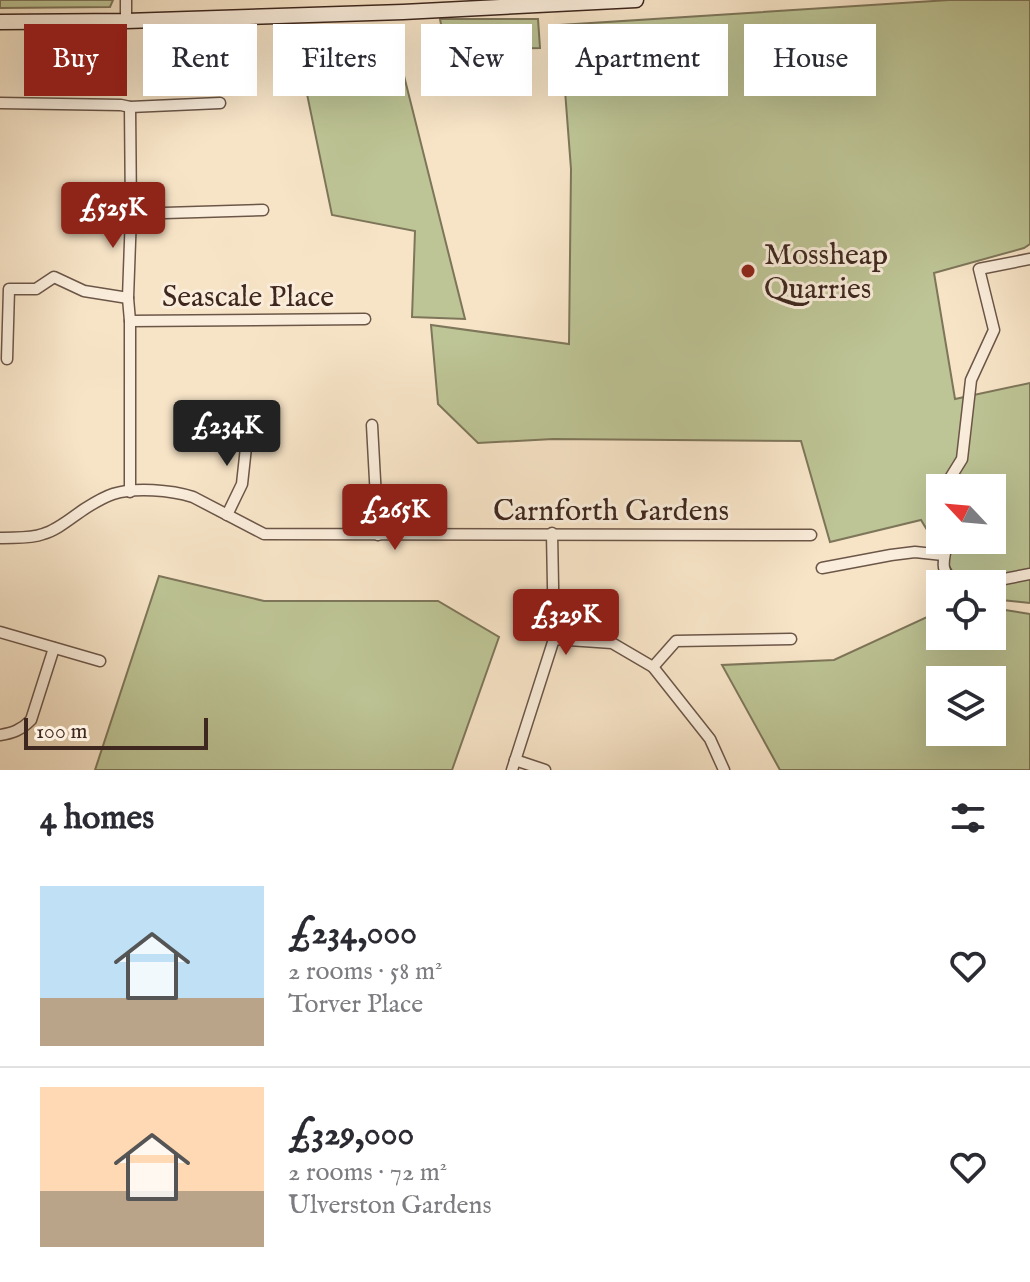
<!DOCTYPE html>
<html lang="en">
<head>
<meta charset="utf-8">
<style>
  :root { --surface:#fff; --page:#f7f7f7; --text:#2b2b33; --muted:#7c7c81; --line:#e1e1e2; --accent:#8f2418 }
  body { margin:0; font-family:"IM FELL English",serif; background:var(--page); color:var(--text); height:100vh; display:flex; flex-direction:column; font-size:30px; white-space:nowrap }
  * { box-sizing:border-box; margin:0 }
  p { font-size:26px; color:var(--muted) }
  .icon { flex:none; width:44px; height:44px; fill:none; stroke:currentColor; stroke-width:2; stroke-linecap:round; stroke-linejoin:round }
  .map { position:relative; height:770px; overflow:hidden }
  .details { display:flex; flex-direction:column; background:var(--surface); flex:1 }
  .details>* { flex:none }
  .hud { position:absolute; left:24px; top:24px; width:982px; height:72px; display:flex; gap:16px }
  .needle { width:52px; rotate:296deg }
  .buttons { position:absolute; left:926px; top:474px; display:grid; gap:16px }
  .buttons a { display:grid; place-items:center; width:80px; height:80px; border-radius:0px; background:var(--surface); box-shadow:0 8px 32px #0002; font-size:40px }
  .scale { position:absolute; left:24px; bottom:20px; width:184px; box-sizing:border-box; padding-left:8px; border:4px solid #3e271e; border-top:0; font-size:22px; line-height:28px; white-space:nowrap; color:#3e271e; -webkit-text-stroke:6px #faeddb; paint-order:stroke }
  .price { position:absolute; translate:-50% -68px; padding:0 18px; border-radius:8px; background:var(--accent); color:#fff; font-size:26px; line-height:52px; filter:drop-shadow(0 2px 4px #0008) }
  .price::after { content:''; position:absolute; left:50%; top:48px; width:24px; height:18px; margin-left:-12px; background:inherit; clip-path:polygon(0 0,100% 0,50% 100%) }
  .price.current { background:#222; color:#fff }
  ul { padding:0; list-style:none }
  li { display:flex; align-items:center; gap:24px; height:200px; padding:0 40px }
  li+li { border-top:2px solid var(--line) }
  li span { display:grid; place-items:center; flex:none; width:224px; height:160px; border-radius:0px; color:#555 }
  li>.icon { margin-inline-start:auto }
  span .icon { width:96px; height:96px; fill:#fffc; stroke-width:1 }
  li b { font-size:34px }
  h2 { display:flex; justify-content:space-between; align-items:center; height:96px; padding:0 40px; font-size:34px }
  .chip { padding:0 28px; border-radius:0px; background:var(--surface); box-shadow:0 8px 32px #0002; font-size:28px; line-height:72px }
  .chip.current { background:var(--accent); color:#fff }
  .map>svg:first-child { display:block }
  .green { fill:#bdc495; stroke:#7e765a; stroke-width:2; fill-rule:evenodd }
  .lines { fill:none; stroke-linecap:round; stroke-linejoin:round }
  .minor-casing { stroke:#6c5648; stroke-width:13 }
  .secondary-casing { stroke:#3e271e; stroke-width:17 }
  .minor { stroke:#faeddb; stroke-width:10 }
  .secondary { stroke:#faeddb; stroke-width:14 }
  .poi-dot { fill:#8f2418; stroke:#faeddb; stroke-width:3 }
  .labels { text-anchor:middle; stroke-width:6; stroke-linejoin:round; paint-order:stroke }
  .poi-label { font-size:30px; fill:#3e271e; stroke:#faeddb; text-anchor:start }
  .street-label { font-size:30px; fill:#3e271e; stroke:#faeddb }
</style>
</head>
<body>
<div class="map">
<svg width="1030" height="770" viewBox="0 0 1030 770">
  <rect width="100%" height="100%" fill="#f7e4c7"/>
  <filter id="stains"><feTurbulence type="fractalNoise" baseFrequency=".0025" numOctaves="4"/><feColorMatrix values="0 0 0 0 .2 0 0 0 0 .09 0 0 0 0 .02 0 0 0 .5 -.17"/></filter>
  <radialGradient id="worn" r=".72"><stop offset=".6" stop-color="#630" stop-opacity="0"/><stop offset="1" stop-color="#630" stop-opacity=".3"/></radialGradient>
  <!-- green -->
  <g class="green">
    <polygon points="0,0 113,0 110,7 0,8"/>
    <path d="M949 0H1030V244L1024 248 934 273 955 399 1030 383V603L992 599V584H960L921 520 830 542 801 441 553 439 478 443 438 404 431 325 569 344 571 169 560 25ZM940 488H992V540H940Z"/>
    <polygon points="440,19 538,19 540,48 446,50"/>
    <polygon points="392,28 465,319 412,317 415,231 332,215 295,36"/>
    <polygon points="159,576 264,601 438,601 499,637 452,770 95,770"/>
    <path d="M992 608 1030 614V770H780L722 665 834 660 940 611V636H992ZM940 680H992V732H940Z"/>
  </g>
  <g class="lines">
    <defs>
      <g id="minor">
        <polyline points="126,21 126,0"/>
        <polyline points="0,103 121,105 130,107 131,214 128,298 130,321 130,492"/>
        <polyline points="130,107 220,103"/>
        <polyline points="131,214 263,210"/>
        <polyline points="130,321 365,319"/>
        <polyline points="7,359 9,289 36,289 54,277 84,291 128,298"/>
        <polyline points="372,425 378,535"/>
        <polyline points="944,488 962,459 971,380 994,330 979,269 1030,259"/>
        <polyline points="227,515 242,484 248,429"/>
        <path d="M0 538C14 537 30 539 43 534 58 530 72 517 86 508 94 503 104 497 113 494 135 487 171 490 193 497L264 534 811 535"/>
        <path d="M948 540C944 560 937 571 958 584"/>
        <polyline points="822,568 891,555 915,552 943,555"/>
        <polyline points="978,584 1030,574"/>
        <polyline points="0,632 100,661"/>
        <polyline points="554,639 612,643 653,667 710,739 724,770"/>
        <polyline points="653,667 676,641 791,639"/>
        <path d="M0 735C13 733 21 730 31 720L54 648"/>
        <polyline points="515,760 545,770"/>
        <polyline points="512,770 554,639 552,533"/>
      </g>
      <polyline id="secondary" points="0,22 126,21 403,12 636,0"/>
    </defs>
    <!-- minor casing -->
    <use href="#minor" class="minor-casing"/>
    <!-- secondary casing -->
    <use href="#secondary" class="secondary-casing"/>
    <!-- minor -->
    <use href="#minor" class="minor"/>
    <!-- secondary -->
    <use href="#secondary" class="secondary"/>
  </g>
  <!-- markers -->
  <circle class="poi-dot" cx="748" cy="271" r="8"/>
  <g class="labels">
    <!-- poi labels -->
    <g class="poi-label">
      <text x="764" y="264">Mossheap<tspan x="764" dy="34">Quarries</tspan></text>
    </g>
    <!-- street labels -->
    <g class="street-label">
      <text x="248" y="306">Seascale Place</text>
      <text x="611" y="520">Carnforth Gardens</text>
    </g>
  </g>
  <rect width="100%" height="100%" filter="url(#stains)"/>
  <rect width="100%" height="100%" fill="url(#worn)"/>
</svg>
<div class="buttons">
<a><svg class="needle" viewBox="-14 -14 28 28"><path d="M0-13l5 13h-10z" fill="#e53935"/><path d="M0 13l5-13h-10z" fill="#7c7c81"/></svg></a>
<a><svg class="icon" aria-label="locate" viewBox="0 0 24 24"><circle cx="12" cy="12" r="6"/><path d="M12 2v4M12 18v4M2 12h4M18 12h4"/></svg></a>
<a><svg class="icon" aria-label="layers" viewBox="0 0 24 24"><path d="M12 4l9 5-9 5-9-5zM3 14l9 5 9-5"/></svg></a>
</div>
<div class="scale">100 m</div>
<b class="price" style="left:113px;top:250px">£525K</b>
<b class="price current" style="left:227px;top:468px">£234K</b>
<b class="price" style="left:395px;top:552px">£265K</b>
<b class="price" style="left:566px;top:657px">£329K</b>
<div class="hud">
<a class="chip current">Buy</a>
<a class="chip">Rent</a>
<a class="chip">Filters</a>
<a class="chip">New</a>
<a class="chip">Apartment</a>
<a class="chip">House</a>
</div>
</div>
<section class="details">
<h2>4 homes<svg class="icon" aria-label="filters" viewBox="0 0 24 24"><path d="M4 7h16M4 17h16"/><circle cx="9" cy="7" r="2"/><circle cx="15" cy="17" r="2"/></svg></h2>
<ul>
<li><span style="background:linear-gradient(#bfe0f5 70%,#b9a48a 0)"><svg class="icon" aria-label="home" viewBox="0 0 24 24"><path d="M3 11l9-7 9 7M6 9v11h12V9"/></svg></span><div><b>£234,000</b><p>2 rooms · 58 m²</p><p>Torver Place</p></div><svg class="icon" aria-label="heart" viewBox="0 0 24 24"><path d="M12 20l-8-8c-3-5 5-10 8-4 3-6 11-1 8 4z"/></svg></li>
<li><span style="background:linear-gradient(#ffd9b3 65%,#b9a48a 0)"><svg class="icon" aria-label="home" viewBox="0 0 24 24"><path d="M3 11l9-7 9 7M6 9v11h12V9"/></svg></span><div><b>£329,000</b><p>2 rooms · 72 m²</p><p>Ulverston Gardens</p></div><svg class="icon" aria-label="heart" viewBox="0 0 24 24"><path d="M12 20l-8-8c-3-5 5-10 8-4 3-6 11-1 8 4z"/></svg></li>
</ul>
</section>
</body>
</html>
